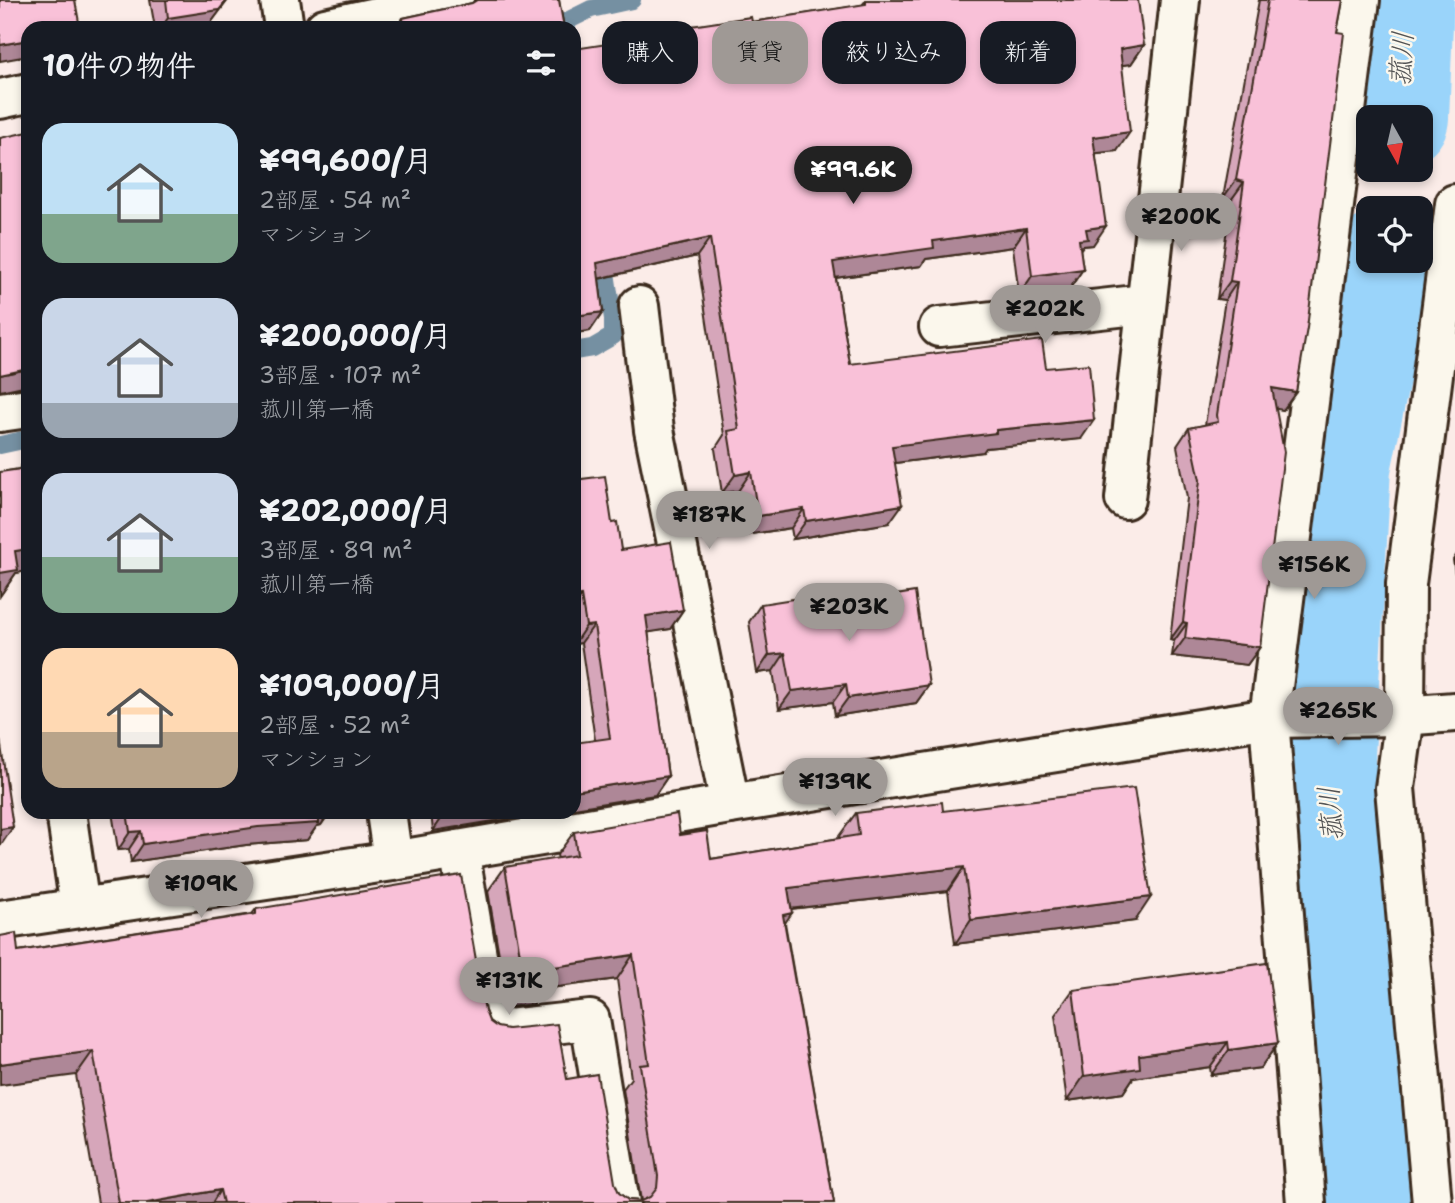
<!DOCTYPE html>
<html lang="ja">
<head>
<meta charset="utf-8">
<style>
  :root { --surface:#171b24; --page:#242831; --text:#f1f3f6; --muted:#9ea1a6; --accent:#9f9995 }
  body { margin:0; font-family:"Shantell Sans","Klee One",sans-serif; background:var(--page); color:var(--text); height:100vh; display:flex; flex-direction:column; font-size:26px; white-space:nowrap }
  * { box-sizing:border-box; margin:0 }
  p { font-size:23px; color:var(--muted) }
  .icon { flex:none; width:38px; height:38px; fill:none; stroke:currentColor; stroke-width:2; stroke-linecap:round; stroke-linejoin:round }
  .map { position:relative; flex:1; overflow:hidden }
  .side { position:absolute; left:21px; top:21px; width:560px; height:798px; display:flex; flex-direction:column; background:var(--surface); border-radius:21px; box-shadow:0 4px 10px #0003 }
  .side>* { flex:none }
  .banner { position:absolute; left:602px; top:21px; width:665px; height:63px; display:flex; gap:14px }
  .needle { width:46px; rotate:172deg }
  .buttons { position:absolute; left:1356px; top:105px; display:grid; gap:14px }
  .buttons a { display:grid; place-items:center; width:77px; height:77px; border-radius:14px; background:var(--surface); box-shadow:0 4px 10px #0003; font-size:35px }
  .price { position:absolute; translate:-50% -60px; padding:0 16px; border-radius:24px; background:var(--accent); color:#111; font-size:23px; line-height:46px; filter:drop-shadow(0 2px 4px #0008) }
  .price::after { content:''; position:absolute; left:50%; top:42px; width:21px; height:16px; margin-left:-10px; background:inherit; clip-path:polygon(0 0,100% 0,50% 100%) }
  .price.on { background:#222; color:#fff }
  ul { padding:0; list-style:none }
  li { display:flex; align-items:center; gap:21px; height:175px; padding:0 21px }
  li span { display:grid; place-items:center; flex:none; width:196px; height:140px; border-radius:21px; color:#555 }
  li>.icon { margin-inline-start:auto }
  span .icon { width:84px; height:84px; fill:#fffc; stroke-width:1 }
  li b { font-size:30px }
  h2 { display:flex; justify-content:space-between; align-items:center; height:84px; padding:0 21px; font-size:30px }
  .tag { padding:0 24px; border-radius:21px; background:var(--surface); box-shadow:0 4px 10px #0003; font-size:24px; line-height:63px }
  .tag.on { background:var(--accent); color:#111 }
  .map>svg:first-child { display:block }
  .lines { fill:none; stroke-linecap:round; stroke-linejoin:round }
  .stream { stroke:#7490a2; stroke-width:18 }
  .river { stroke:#9ad4fa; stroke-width:100 }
  .minor-casing { stroke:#3b2a1e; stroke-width:44 }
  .minor { stroke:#fbf7ec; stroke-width:38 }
  .wall { fill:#d6a6ba; stroke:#3b2a1e; stroke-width:2 }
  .shaded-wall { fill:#ae8797; stroke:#3b2a1e; stroke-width:2 }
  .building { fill:#f9c1d8; stroke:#3b2a1e; stroke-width:2 }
  .labels { text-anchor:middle; stroke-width:5; stroke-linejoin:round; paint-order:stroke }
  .water-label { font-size:28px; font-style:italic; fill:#535455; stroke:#fbf7ec }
</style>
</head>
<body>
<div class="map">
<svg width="1455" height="1203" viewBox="0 0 1455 1203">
  <rect width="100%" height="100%" fill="#fbece8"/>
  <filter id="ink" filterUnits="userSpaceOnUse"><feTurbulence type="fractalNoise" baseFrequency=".0143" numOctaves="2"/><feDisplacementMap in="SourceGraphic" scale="14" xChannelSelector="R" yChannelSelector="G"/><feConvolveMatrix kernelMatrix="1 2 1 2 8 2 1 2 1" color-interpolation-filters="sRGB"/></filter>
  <g filter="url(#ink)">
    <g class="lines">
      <!-- stream -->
      <g class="stream">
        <polyline points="567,28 565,22 591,9 632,0"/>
        <polyline points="574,351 592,348 613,336 613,319 603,253"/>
        <polyline points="0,445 28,439"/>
      </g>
      <!-- river -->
      <g class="river">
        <polyline points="1399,117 1404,0"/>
        <polyline points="1361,1203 1325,754 1341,467 1373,315 1381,261"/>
      </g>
      <defs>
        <g id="minor">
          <polyline points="280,0 284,28"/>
          <polyline points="325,28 454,0"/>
          <polyline points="0,99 28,93"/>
          <polyline points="639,306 654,430 730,804"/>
          <polyline points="939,327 1145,304"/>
          <polyline points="0,412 28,408"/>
          <polyline points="1125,499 1180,0"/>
          <polyline points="66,812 80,908"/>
          <polyline points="386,812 393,861"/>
          <polyline points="459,850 490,1031 590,1020 620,1203"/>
          <polyline points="0,920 393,861 730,804 1269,718 1401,716 1455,712"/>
          <polyline points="1306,1203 1269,718 1360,0"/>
          <polyline points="1432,1203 1395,788 1405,715 1406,584 1455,204"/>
        </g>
      </defs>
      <!-- minor casing -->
      <use href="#minor" class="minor-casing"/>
      <!-- minor -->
      <use href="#minor" class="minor"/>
    </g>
    <!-- wall -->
    <g class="wall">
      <polygon points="150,0 228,0 207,28 155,28"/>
      <polygon points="475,0 559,0 564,28 396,28 403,18 472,3"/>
      <polygon points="866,0 1144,45 1131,64 1122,65 1117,151 1096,153 1093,245 1083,246 1080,249 1083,269 1070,288 1019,295 1013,247 926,259 921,266 836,278 850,364 1046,368 1081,439 986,448 983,452 895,463 889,523 793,539 791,528 745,535 738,491 722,493 715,449 724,435 697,256 599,279 603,312 590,331 574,333 687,32 691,26 752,22 862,5"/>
      <polygon points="1259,0 1343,0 1337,32 1296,392 1283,410 1276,408 1260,647 1247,665 1172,656 1174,641 1170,640 1187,498 1177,446 1189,428 1205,425 1225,300 1217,299 1231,200 1223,198"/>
      <polygon points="28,456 28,571 16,573 0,596 0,472 19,469"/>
      <polygon points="574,480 612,523 621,550 683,610 670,629 648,632 668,776 655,795 595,740 581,643 574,644"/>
      <polygon points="1455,557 1455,574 1453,560"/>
      <polygon points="761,604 827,606 929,685 916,703 835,716 833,702 779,709 773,671 757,673 749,622"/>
      <polygon points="943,811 1135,921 955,944 948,891 791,909 785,923 834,1203 98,1203 76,1075 18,951 252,914 256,909 485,1011 489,1021 567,1079 619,1193 628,1200 641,1201 623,1089 631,1078 617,979 543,989 533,1004 508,1007 488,891 505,867 558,859 557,855 574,832 680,835 711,859 840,838 839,836 856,813"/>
      <polygon points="112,812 330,812 321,825 317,826 307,840 246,845 131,862 129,849 118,850"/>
      <polygon points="431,812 548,812 433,831"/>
      <polygon points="1073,990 1278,1043 1260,1068 1211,1075 1210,1067 1133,1078 1123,1093 1067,1101 1055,1015"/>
    </g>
    <!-- shaded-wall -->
    <g class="shaded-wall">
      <polygon points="228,0 207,28 161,28 168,18"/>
      <polygon points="28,40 28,56 0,61 0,45"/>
      <polygon points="1144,45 1131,64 1107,67 1120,49"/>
      <polygon points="1130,132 1117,151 1080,155 1093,137"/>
      <polygon points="1236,180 1244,182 1231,200 1223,198"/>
      <polygon points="1106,226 1093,245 1083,246 1074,258 1066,259 1086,229"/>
      <polygon points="1026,228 1013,247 926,259 921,266 820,280 833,262 933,241"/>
      <polygon points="710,238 697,256 584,282 597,263"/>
      <polygon points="1083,269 1070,288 1019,295 1032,276"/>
      <polygon points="1230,281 1237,282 1225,300 1217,299"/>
      <polygon points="603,312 590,331 574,333 574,316"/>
      <polygon points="28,369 28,385 0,391 0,375"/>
      <polygon points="1272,388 1296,392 1283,410 1259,406"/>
      <polygon points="1094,420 1081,439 986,448 983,452 879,465 892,446 996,430"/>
      <polygon points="751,472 738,491 722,493 735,475"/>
      <polygon points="902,505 889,523 793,539 806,521"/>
      <polygon points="804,509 791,528 745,535 758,516"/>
      <polygon points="28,549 28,571 16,573 0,596 0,572 15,551"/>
      <polygon points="581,596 574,606 574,597"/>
      <polygon points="683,610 670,629 633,635 646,616"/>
      <polygon points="1183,622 1187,623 1174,641 1170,640"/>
      <polygon points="594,625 581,643 574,644 586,626"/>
      <polygon points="1185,638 1260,647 1247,665 1172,656"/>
      <polygon points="785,653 773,671 757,673 769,655"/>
      <polygon points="846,684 833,702 779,709 792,691"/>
      <polygon points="929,685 916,703 835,716 848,698"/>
      <polygon points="668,776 655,795 574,808 574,791"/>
      <polygon points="317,812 330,812 321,825 317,826 307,840 246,845 131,862 143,844"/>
      <polygon points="446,812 548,812 433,831"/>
      <polygon points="13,827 1,845 0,845 0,829"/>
      <polygon points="141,831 129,849 118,850 130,832"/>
      <polygon points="964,867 948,891 771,911 788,888"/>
      <polygon points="1151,897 1135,921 955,944 971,920"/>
      <polygon points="792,913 775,937 783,915"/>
      <polygon points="633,955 617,979 543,989 533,1004 508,1007 525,984 547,968"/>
      <polygon points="1228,1042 1210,1067 1133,1078 1123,1093 1067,1101 1084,1076 1139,1055"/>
      <polygon points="1278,1043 1260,1068 1211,1075 1229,1050"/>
      <polygon points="93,1051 76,1075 0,1085 0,1064"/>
      <polygon points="220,1190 212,1203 147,1203"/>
    </g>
    <!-- building -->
    <g class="building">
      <polygon points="0,0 75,0 80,28 28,28 28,40 0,45"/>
      <polygon points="166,0 227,0 219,10 168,18"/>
      <polygon points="477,0 559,0 564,28 404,28 403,18 472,3"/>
      <polygon points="866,0 1138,0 1144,45 1120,49 1130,132 1093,137 1106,226 1086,229 1088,239 1079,240 1083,269 1032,276 1026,228 933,241 934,248 833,262 850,364 1042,340 1046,368 1089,364 1094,420 996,430 996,433 892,446 902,505 806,521 804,509 758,516 751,472 735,475 728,431 739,429 710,238 597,263 603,312 574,316 574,49 692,31 691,26 751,17 752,22 866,4"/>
      <polygon points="1268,0 1343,0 1337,32 1344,33 1307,328 1296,392 1272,388 1284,452 1260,647 1185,638 1187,623 1183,622 1200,480 1189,428 1218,422 1217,415 1237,282 1230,281 1244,182 1236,180"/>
      <polygon points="28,132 28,369 0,375 0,138"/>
      <polygon points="28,468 28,549 15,551 18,570 0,573 0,472"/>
      <polygon points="605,476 612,523 617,522 621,550 671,542 683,610 646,616 668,776 574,791 574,743 610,738 594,625 586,626 581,596 574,597 574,480"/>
      <polygon points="915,592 929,685 848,698 846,684 792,691 785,653 769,655 761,604 825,594 827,606"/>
      <polygon points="0,739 13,827 0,829"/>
      <polygon points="1134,788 1151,897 971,920 964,867 788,888 792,913 783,915 834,1203 223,1203 220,1190 147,1203 119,1203 93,1051 0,1064 0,936 16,933 18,951 256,914 256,909 461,875 485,1011 489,1021 497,1027 508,1029 557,1024 567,1079 597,1074 615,1183 619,1193 628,1200 641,1201 650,1197 657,1188 658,1176 640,1065 649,1064 633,955 547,968 549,981 525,984 505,867 577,855 574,832 677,814 680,835 707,831 711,859 859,835 856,813 942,802 943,811"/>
      <polygon points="127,812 319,812 319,823 258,827 143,844 141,831 130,832"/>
      <polygon points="1267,963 1278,1043 1229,1050 1228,1042 1139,1055 1140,1068 1084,1076 1073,990"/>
    </g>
  </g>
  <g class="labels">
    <!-- water labels -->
    <g class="water-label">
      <text transform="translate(1401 59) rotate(-87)" y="10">菰川</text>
      <text transform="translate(1330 814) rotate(-95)" y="10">菰川</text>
    </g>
  </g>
</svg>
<div class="buttons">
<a><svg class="needle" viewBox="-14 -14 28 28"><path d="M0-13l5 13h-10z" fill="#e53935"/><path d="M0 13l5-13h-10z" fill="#9ea1a6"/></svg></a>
<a><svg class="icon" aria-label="locate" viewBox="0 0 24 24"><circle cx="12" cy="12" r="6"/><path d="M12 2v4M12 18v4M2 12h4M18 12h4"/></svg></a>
</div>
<b class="price on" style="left:853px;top:206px">¥99.6K</b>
<b class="price" style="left:1181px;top:253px">¥200K</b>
<b class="price" style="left:1045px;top:345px">¥202K</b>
<b class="price" style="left:709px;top:551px">¥187K</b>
<b class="price" style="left:1314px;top:601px">¥156K</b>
<b class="price" style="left:849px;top:643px">¥203K</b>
<b class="price" style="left:1338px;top:747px">¥265K</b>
<b class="price" style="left:835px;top:818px">¥139K</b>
<b class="price" style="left:201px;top:920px">¥109K</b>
<b class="price" style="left:509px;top:1017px">¥131K</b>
<div class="banner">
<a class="tag">購入</a>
<a class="tag on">賃貸</a>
<a class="tag">絞り込み</a>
<a class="tag">新着</a>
</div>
<section class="side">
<h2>10件の物件<svg class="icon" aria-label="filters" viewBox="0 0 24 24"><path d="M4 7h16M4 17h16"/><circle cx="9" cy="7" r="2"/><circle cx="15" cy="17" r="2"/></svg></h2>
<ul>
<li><span style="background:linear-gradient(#bfe0f5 65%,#7fa58c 0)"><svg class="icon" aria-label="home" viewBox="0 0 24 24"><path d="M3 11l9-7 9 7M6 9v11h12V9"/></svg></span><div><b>¥99,600/月</b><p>2部屋 · 54 m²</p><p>マンション</p></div></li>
<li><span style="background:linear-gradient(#c9d6e8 75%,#9aa5b1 0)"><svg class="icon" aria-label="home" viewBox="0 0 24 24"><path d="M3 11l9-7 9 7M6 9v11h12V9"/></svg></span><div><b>¥200,000/月</b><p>3部屋 · 107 m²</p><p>菰川第一橋</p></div></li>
<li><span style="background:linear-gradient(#c9d6e8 60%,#7fa58c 0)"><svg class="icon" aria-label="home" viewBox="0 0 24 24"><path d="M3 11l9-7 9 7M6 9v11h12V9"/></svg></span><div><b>¥202,000/月</b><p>3部屋 · 89 m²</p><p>菰川第一橋</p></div></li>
<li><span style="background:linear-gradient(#ffd9b3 60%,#b9a48a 0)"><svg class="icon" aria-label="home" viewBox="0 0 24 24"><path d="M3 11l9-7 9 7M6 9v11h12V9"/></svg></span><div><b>¥109,000/月</b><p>2部屋 · 52 m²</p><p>マンション</p></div></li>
</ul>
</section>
</div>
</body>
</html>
